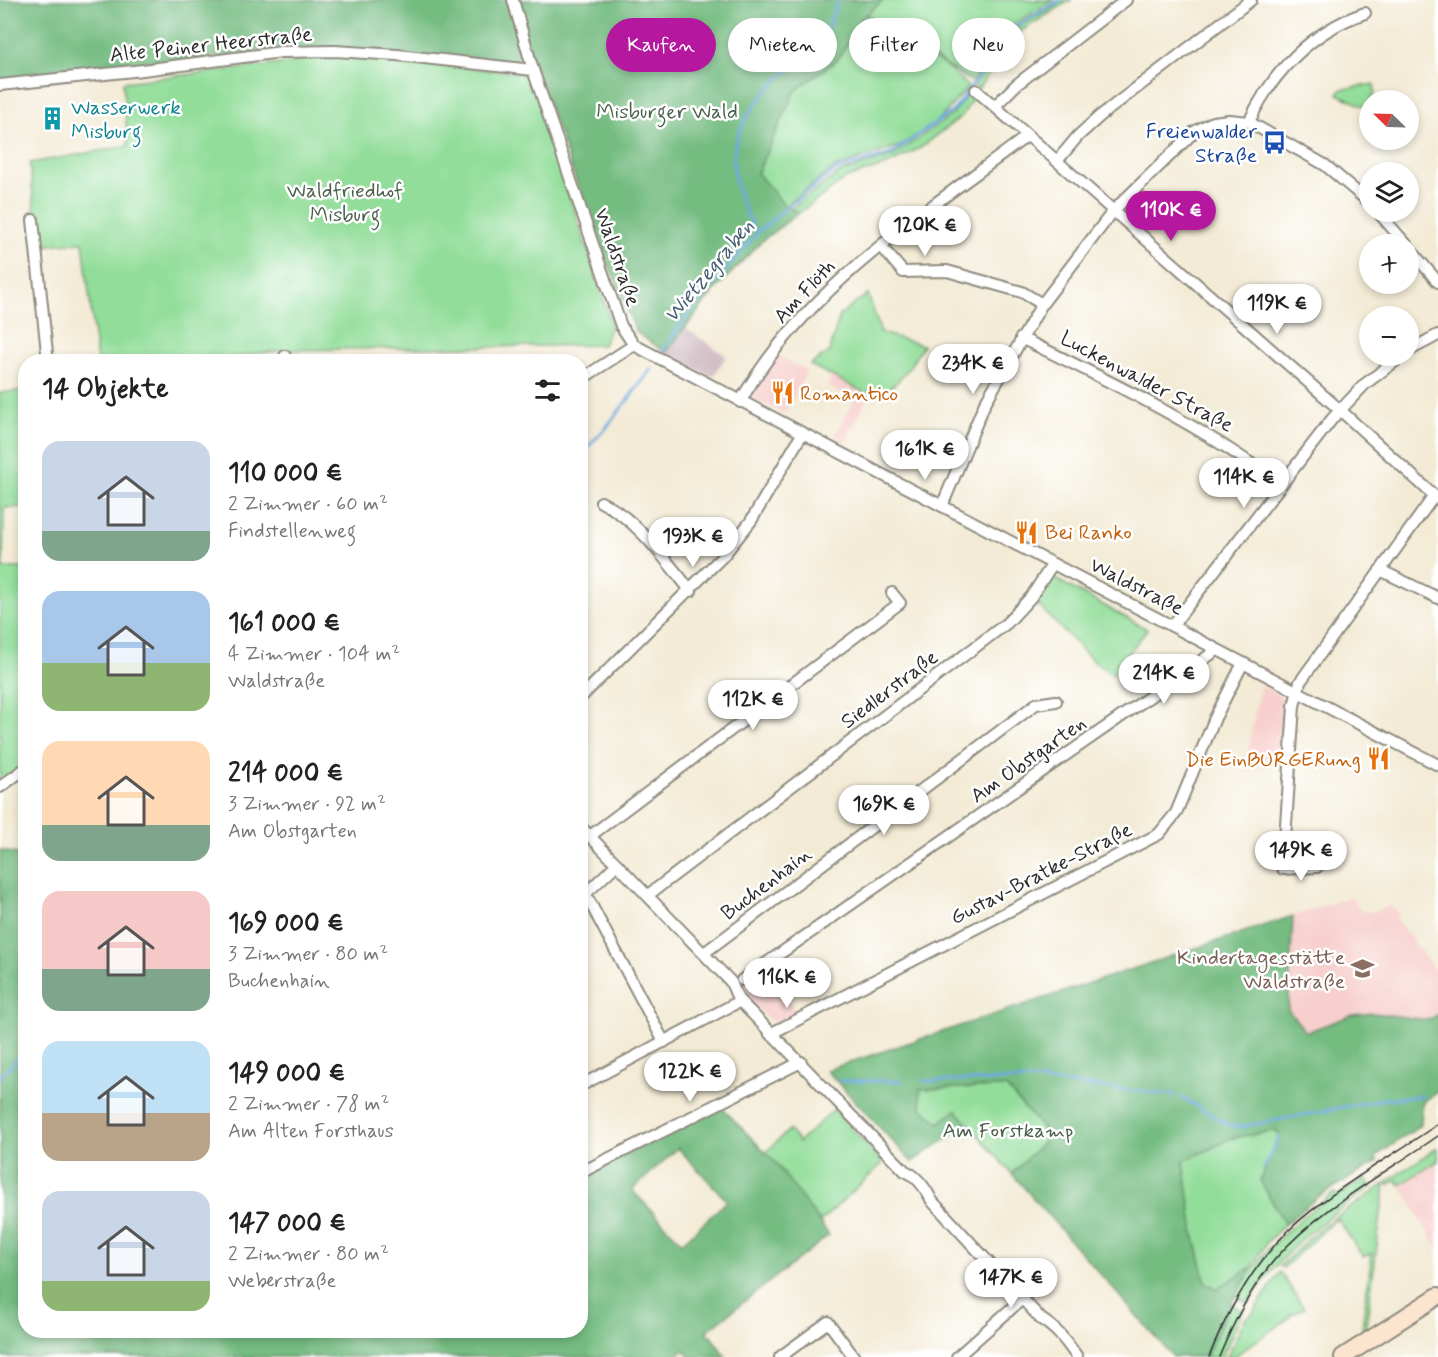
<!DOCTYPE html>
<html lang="de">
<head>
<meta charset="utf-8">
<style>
  :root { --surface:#fff; --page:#f6f6f6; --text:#222; --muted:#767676; --accent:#b5179e }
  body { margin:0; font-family:Mynerve,sans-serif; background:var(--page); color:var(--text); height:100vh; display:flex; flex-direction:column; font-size:22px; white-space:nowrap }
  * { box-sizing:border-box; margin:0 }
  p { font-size:20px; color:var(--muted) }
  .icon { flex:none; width:33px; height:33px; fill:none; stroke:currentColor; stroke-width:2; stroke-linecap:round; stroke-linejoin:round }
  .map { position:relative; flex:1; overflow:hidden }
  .side { position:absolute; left:18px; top:354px; width:570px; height:984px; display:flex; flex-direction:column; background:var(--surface); border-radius:24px; box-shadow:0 3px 9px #0003 }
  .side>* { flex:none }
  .top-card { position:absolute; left:606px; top:18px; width:570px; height:54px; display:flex; gap:12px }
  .needle { width:39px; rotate:293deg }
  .tools { position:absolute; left:1359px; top:90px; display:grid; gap:12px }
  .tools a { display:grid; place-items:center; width:60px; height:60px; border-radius:50%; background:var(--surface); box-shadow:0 3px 9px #0003; font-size:30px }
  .price { position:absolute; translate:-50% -51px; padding:0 14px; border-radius:21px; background:#fff; color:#222; font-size:20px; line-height:39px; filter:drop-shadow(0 2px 3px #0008) }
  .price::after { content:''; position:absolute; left:50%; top:36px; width:18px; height:14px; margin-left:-9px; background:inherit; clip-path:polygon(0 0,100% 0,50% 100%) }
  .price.selected { background:var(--accent); color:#fff }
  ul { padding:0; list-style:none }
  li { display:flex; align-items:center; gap:18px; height:150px; padding:0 24px }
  li span { display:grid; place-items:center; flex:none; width:168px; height:120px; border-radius:18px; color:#555 }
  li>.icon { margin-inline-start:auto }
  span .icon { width:72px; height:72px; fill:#fffc; stroke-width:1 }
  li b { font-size:26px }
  h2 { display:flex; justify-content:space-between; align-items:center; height:72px; padding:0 24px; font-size:26px }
  .pill { padding:0 21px; border-radius:27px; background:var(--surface); box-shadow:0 3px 9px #0003; font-size:21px; line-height:54px }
  .pill.selected { background:var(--accent); color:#fff }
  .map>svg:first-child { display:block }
  .built { fill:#f7d0ce }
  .industrial { fill:#d2bec4 }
  .green { fill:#91dd99; stroke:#5e8462; stroke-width:1.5 }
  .forest { fill:#74bc81; stroke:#507456; stroke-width:1.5; fill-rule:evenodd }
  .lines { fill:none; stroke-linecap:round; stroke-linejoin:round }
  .stream { stroke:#6faadf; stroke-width:3 }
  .street-casing { stroke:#8f8b80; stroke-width:14 }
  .secondary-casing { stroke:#8f8b80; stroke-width:20 }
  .street { stroke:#fff; stroke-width:10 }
  .secondary { stroke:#fce5cf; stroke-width:16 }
  .tram { stroke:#2b2b2b; stroke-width:1.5 }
  .labels { text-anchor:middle; stroke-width:5; stroke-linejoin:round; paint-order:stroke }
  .street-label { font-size:21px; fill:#2b2b2b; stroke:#fff }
  .culture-label { font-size:21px; fill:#0d838f; stroke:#fff; text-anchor:start }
  .park-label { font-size:21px; fill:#4a604c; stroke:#fff }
  .transit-label { font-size:21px; fill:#164399; stroke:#fff; text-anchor:end }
  .food-label { font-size:21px; fill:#c56008; stroke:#fff; text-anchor:start }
  .education-label { font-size:21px; fill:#785e54; stroke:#fff; text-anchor:end }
  .water-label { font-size:22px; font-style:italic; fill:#465e73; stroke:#fff }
</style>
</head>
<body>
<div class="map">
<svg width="1438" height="1357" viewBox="0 0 1438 1357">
  <rect width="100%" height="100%" fill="#fff"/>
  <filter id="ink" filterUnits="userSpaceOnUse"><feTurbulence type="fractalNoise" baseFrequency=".0167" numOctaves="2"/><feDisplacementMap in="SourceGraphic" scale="12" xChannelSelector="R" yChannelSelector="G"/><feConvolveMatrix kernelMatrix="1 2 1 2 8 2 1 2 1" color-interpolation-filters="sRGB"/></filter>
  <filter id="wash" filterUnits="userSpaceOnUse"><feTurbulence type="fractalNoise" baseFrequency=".008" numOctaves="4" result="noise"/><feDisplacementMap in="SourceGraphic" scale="24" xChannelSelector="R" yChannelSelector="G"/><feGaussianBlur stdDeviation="1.35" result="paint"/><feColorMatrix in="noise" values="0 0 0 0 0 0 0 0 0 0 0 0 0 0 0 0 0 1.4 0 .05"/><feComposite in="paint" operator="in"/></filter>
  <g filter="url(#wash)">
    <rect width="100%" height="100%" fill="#f3ebd5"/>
    <!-- built -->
    <g class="built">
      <polygon points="779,356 807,371 784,414 750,397"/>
      <polygon points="832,376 869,395 845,442 834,436 854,401 827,386"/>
      <polygon points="1260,685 1291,702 1288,761 1264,757 1262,765 1246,762"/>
      <polygon points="1351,897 1361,911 1374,912 1390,905 1399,915 1395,918 1438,974 1438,1011 1429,1020 1373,1013 1353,1015 1306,1032 1288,1010 1292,964 1293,916"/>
      <polygon points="771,966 796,1014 776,1024 747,1002 740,990"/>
      <polygon points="1438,1154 1438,1249 1398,1181"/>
    </g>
    <!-- industrial -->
    <polygon class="industrial" points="687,329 726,356 713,377 666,353"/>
    <!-- green -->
    <g class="green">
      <polygon points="884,0 1054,0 1014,24 972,82 867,14"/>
      <polygon points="1063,0 1071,0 1021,31 978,89 974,85 1018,27"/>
      <polygon points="865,15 950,69 968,87 937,122 902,145 834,168 785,206 757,174 795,91 838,59"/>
      <polygon points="336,54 519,73 531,79 612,325 603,345 285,350 194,362 97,361 83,242 38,246 30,163 128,146 123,82 280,64"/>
      <polygon points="1374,84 1375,93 1370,100 1368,109 1338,94 1342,89"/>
      <polygon points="971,90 975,94 963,115 922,147 887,165 847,178 799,213 790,209 839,173 892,156 919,138 953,114"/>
      <path d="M868 294 881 333 923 345C913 361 895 398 871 390L869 395 810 365 829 352 840 315Z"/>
      <polygon points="25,390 25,507 4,508 3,568 25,568 25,764 0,784 0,393"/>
      <polygon points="1050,576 1147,629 1113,675 1093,661 1033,600"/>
      <polygon points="1006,1087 1049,1136 1012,1174 957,1111 939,1123 921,1107 919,1089"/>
      <polygon points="834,1109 883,1163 820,1222 765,1153 789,1130 799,1142"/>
      <polygon points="1277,1130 1279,1136 1260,1180 1285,1224 1268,1241 1250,1268 1217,1289 1206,1283 1194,1235 1184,1161 1232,1138"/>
      <polygon points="1438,1147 1438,1161 1400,1185 1397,1180 1388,1185 1387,1182"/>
      <path d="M1365 1178 1371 1187C1320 1222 1282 1250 1248 1303L1234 1296C1258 1254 1294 1221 1334 1193L1337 1196Z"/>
      <polygon points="1385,1184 1366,1329 1365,1330 1362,1328 1372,1253 1363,1257 1337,1218 1283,1268 1280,1266 1320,1228"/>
      <polygon points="1280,1272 1304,1308 1290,1315 1291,1317 1233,1357 1227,1357 1245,1319 1252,1314"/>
      <polygon points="1230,1304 1243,1310 1222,1357 1206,1357"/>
    </g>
    <!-- forest -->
    <g class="forest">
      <polygon points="0,0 884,0 861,19 838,59 795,91 757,173 785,206 799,213 763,240 712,293 666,353 636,332 588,214 535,67 282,48 99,72 0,80"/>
      <path d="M0 850 25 856 26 1330H580L581 1176 719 1105 776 1163 829 1235 707 1331 726 1357H690L684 1350 675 1357H0ZM678 1148 727 1201 682 1243 632 1190Z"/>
      <polygon points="1293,916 1288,1010 1306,1032 1353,1015 1373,1013 1429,1020 1438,1014 1438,1091 1422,1103 1421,1125 1375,1157 1378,1161 1318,1197 1285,1224 1260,1180 1279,1136 1277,1130 1232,1138 1184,1161 1194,1235 1206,1283 1217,1289 1250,1268 1252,1269 1231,1303 1206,1357 1173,1357 1012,1174 1049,1136 1006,1087 920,1089 921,1107 939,1123 956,1110 968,1124 912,1162 826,1070"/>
    </g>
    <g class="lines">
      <!-- stream -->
      <g class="stream">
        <path d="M757 233C720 170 726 129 779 78 788 69 801 66 809 57 824 42 831 19 838 0"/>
        <polyline points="662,351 695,306 757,233 791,204 836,170 891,154 954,110 1016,26 1061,0"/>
        <polyline points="580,455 606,428 652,368"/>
        <polyline points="0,1077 26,1050"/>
        <polyline points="839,1081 901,1081"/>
        <polyline points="922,1081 1034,1080 1175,1095"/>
        <polyline points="1181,1097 1229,1125 1241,1127 1385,1099 1422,1096"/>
        <polyline points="1265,1167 1279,1136"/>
      </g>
    </g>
  </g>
  <g filter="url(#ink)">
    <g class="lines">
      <defs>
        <g id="street">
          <polyline points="513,0 533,70 621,326 634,345 1438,765"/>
          <polyline points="0,85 143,70 281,52 335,51 397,55 533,70"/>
          <polyline points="976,90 1340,410 1438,499"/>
          <polyline points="995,106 1016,85 1126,0"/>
          <path d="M1249 122C1272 72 1313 30 1365 13"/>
          <polyline points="1057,161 1078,136 1100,116 1251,0"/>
          <polyline points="1378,212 1406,244"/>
          <polyline points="33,220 48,362"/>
          <polyline points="881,246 903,272 947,271 1022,292 1042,304"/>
          <polyline points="1408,247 1438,282"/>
          <path d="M1021 338C1111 382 1200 424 1281 485"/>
          <polyline points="1408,351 1438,335"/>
          <polyline points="285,362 285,356"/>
          <polyline points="580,380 634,345"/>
          <path d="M740 402C804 288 925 213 1027 136"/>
          <path d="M601 502C638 520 665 560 691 591"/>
          <polyline points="942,506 985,403 1042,304 1114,210 1194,132 1213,122 1229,120 1249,122 1325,165 1370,203"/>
          <polyline points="1380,570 1438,598"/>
          <polyline points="1172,626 1332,419 1365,384 1402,356"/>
          <polyline points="580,698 723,556 751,521 802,434"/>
          <polyline points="0,787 26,768"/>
          <path d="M580 826 731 982 738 999 905 1171C918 1176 926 1189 932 1201L1041 1319C1057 1329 1067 1342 1077 1357"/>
          <polyline points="590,836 900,603 892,593"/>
          <polyline points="1317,867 1283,869 1294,706 1300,682 1434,496"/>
          <polyline points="586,895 664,1042"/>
          <polyline points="648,895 1007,623 1031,597 1052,565"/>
          <polyline points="580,899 617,864"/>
          <polyline points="704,953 1036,704 1056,701"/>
          <polyline points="742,980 1217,650"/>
          <polyline points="770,1034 1159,834 1176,813 1215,718 1243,663"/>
          <polyline points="580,1086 740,1001"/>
          <polyline points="580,1173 801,1062"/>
          <polyline points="780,1357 828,1322 854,1357"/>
          <polyline points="957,1357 1022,1299"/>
        </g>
        <polyline id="secondary" points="1343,1357 1438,1296"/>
      </defs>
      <!-- street casing -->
      <use href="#street" class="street-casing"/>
      <!-- secondary casing -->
      <use href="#secondary" class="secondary-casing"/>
      <!-- street -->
      <use href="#street" class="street"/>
      <!-- secondary -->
      <use href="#secondary" class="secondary"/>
      <!-- tram -->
      <g class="tram">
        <path d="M1209 1357C1228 1310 1252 1266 1289 1230 1333 1189 1389 1158 1438 1124"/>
        <path d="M1219 1357C1234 1321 1251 1287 1276 1258 1320 1208 1384 1174 1438 1136"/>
      </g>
    </g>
  </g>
  <!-- icons -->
  <defs>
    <symbol id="building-bare" viewBox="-9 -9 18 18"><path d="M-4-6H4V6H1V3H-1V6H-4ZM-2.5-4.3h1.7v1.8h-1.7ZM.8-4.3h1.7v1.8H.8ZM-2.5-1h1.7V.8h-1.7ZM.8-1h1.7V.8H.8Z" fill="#0f9aa8" stroke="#fff" stroke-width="2.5" paint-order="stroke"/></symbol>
    <symbol id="bus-bare" viewBox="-9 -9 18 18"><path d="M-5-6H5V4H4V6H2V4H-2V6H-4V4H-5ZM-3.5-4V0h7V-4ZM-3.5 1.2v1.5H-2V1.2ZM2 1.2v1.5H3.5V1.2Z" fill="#1a4fb4" stroke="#fff" stroke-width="2.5" paint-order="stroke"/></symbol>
    <symbol id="restaurant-bare" viewBox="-9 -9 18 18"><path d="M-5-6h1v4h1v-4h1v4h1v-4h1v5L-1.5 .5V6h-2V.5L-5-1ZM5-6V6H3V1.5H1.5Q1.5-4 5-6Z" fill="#e8710a" stroke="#fff" stroke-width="2.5" paint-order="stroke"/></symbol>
    <symbol id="school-bare" viewBox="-9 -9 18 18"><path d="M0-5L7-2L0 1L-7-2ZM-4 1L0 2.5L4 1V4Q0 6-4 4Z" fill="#8d6e63" stroke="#fff" stroke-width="2.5" paint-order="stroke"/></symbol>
  </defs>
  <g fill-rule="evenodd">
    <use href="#building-bare" x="36" y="102" width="33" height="33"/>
    <use href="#bus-bare" x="1258" y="126" width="33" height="33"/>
    <use href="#restaurant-bare" x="766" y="376" width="33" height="33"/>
    <use href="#restaurant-bare" x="1010" y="516" width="33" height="33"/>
    <use href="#restaurant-bare" x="1362" y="742" width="33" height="33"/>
    <use href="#school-bare" x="1346" y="952" width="33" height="33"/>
  </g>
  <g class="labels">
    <!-- street labels -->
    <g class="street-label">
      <text transform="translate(211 44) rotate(-6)" y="7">Alte Peiner Heerstraße</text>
      <text transform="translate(618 257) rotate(71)" y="7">Waldstraße</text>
      <text transform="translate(804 291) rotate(-47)" y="7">Am Flöth</text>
      <text transform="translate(1147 381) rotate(28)" y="7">Luckenwalder Straße</text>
      <text transform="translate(1137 586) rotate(27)" y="7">Waldstraße</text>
      <text transform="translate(889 689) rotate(-37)" y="7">Siedlerstraße</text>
      <text transform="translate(1028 759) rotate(-35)" y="7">Am Obstgarten</text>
      <text transform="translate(1041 873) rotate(-27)" y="7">Gustav-Bratke-Straße</text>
      <text transform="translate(766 883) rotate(-37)" y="7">Buchenhain</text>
    </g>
    <!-- culture labels -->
    <g class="culture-label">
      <text x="71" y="114">Wasserwerk<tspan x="71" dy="24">Misburg</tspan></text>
    </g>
    <!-- park labels -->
    <g class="park-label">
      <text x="667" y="118">Misburger Wald</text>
      <text x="345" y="197">Waldfriedhof<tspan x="345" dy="24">Misburg</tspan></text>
      <text x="1008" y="1137">Am Forstkamp</text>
    </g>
    <!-- transit labels -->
    <g class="transit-label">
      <text x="1257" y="138">Freienwalder<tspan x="1257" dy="24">Straße</tspan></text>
    </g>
    <!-- food labels -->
    <g class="food-label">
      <text x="800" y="400">Romantico</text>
      <text x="1045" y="539">Bei Ranko</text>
      <text x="1361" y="766" text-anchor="end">Die EinBURGERung</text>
    </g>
    <!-- education labels -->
    <g class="education-label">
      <text x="1345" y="964">Kindertagesstätte<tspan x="1345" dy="24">Waldstraße</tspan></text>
    </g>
    <!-- water labels -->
    <g class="water-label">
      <text transform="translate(708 270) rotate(-50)" y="8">Wietzegraben</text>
    </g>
  </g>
</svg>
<div class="tools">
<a><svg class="needle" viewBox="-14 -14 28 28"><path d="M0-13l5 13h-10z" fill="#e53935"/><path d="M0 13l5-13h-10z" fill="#767676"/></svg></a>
<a><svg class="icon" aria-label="layers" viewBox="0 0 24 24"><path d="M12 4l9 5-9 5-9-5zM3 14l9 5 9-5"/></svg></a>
<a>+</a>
<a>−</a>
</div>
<b class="price selected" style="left:1171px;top:242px">110K €</b>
<b class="price" style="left:925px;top:257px">120K €</b>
<b class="price" style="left:1277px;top:335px">119K €</b>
<b class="price" style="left:973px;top:395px">234K €</b>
<b class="price" style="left:925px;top:481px">161K €</b>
<b class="price" style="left:1244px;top:509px">114K €</b>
<b class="price" style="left:693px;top:568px">193K €</b>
<b class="price" style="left:1164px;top:705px">214K €</b>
<b class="price" style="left:753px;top:731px">112K €</b>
<b class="price" style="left:884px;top:836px">169K €</b>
<b class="price" style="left:1301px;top:882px">149K €</b>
<b class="price" style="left:787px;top:1009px">116K €</b>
<b class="price" style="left:690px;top:1103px">122K €</b>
<b class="price" style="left:1011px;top:1309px">147K €</b>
<div class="top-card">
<a class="pill selected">Kaufen</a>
<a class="pill">Mieten</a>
<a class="pill">Filter</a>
<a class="pill">Neu</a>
</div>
<section class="side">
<h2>14 Objekte<svg class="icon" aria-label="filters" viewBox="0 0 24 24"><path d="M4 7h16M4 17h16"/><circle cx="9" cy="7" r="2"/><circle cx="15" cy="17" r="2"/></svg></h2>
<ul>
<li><span style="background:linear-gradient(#c9d6e8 75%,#7fa58c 0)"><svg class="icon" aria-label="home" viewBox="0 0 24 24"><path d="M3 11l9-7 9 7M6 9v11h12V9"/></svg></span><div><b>110 000 €</b><p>2 Zimmer · 60 m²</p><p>Findstellenweg</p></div></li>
<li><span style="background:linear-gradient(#a9c7e8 60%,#8fb573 0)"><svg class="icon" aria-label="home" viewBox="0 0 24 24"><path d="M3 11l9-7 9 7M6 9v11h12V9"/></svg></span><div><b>161 000 €</b><p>4 Zimmer · 104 m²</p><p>Waldstraße</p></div></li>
<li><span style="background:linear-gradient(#ffd9b3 70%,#7fa58c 0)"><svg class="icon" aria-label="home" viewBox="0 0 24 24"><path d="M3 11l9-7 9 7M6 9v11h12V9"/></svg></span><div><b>214 000 €</b><p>3 Zimmer · 92 m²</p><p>Am Obstgarten</p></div></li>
<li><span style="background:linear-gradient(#f6c9c9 65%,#7fa58c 0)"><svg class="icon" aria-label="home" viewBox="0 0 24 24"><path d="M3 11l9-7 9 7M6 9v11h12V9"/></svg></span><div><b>169 000 €</b><p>3 Zimmer · 80 m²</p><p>Buchenhain</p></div></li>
<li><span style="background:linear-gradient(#bfe0f5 60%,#b9a48a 0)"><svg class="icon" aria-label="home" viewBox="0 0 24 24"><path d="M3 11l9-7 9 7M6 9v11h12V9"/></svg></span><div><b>149 000 €</b><p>2 Zimmer · 78 m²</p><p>Am Alten Forsthaus</p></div></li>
<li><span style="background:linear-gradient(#c9d6e8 75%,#8fb573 0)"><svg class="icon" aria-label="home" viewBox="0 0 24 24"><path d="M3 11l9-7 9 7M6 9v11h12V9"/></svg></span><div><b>147 000 €</b><p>2 Zimmer · 80 m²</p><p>Weberstraße</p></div></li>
</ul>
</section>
</div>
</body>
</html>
